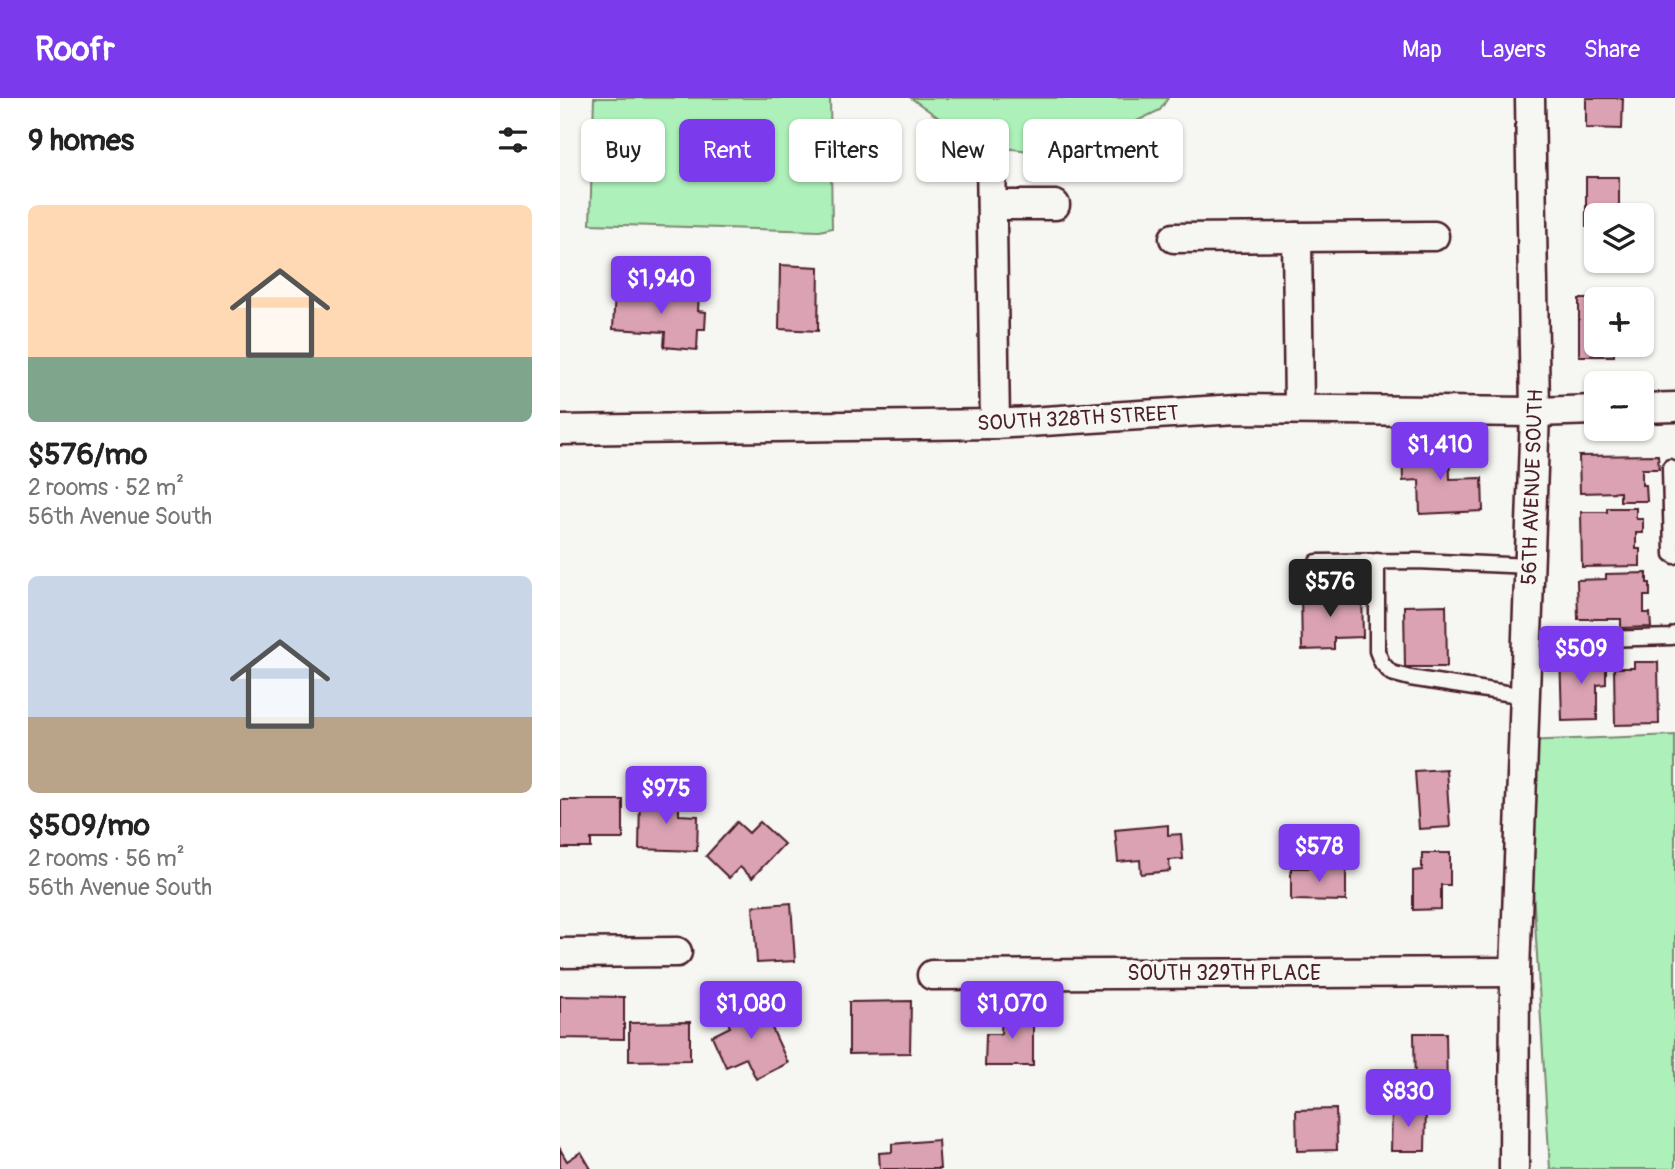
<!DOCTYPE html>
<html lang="en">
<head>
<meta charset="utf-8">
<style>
  :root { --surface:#fff; --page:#f2f2f2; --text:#222; --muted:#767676; --accent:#7c3aed }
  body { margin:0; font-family:Pangolin,sans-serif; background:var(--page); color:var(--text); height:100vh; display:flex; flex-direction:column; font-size:26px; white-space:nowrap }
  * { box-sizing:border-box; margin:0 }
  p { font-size:23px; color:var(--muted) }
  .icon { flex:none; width:38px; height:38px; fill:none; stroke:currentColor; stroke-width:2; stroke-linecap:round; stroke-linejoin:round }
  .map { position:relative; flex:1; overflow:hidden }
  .drawer { display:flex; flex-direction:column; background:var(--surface); width:560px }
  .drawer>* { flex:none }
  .banner { position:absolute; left:21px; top:21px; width:665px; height:63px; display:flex; gap:14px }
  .fabs { position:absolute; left:1024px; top:105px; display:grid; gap:14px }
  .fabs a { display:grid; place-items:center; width:70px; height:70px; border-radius:10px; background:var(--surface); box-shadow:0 2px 5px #0004; font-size:35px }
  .price { position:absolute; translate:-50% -60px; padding:0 16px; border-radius:7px; background:var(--accent); color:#fff; font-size:23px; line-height:46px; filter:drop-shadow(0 2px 4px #0008) }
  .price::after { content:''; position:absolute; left:50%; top:42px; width:21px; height:16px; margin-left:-10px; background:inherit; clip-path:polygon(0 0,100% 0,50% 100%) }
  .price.active { background:#222; color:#fff }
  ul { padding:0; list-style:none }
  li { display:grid; align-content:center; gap:14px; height:371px; padding:0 28px }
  li span { display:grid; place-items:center; height:217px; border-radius:10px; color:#555 }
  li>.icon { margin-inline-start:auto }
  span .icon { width:126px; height:126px; fill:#fffc; stroke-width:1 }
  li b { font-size:30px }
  h2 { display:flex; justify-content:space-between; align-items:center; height:84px; padding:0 28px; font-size:30px }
  .tag { padding:0 24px; border-radius:10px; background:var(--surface); box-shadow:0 2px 5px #0004; font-size:24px; line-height:63px }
  .tag.active { background:var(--accent); color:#fff }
  header { display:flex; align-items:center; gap:42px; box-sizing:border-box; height:98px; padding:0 35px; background:var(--accent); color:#fff }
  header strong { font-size:33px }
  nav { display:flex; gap:38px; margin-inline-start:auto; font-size:24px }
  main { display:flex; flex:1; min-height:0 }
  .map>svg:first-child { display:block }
  .green { fill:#adf0b9; stroke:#7c8872; stroke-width:2 }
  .building { fill:#daa2b3; stroke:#4a1f2b; stroke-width:2 }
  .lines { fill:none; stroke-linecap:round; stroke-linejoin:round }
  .service-casing { stroke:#4a1f2b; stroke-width:19 }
  .minor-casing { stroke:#4a1f2b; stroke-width:33 }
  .service { stroke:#f6f6f2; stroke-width:14 }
  .minor { stroke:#f6f6f2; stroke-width:28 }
  .labels { text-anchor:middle; stroke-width:7; stroke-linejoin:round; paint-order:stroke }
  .street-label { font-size:21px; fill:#4a1f2b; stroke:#f6f6f2 }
</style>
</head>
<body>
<header>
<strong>Roofr</strong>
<nav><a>Map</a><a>Layers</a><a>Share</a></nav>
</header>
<main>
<section class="drawer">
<h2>9 homes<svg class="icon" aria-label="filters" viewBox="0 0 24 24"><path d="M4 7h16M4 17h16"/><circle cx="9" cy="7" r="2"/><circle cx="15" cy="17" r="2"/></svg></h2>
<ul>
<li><span style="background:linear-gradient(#ffd9b3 70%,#7fa58c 0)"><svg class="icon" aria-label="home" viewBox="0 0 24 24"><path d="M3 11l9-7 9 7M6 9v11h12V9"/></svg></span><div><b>$576/mo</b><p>2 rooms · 52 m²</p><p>56th Avenue South</p></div></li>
<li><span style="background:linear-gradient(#c9d6e8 65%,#b9a48a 0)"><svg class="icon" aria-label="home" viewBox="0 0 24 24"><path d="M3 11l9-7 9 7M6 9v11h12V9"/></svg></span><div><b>$509/mo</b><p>2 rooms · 56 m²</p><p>56th Avenue South</p></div></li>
</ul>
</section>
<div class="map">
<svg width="1115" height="1071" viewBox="0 0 1115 1071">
  <rect width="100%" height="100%" fill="#f6f6f2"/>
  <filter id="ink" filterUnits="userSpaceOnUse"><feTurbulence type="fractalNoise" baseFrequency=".0143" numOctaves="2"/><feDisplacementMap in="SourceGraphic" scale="14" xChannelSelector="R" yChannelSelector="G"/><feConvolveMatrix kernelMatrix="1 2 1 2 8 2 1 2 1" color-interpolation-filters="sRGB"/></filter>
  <g filter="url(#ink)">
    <!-- green -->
    <g class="green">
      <polygon points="34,0 270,0 272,130 260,133 30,126"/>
      <polygon points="351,0 608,0 600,12 506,57 417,47"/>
      <polygon points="1115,637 1115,1071 990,1071 964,643"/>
    </g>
    <!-- building -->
    <g class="building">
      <polygon points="1026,0 1063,0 1062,31 1026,30"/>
      <polygon points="1026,79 1059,79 1059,117 1036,117 1036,129 1026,129"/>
      <polygon points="220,167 259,169 258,233 219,231"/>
      <polygon points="55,193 139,196 138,213 146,214 145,231 138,231 137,252 104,249 105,234 53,231"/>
      <polygon points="1019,201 1039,201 1036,201 1036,247 1054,247 1054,258 1019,258"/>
      <polygon points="889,348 890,381 922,380 923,413 860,416 859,382 843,383 842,349"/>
      <polygon points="1098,357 1099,371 1082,371 1082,387 1086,387 1087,403 1060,403 1060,394 1020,395 1019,358"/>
      <polygon points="1047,410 1076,410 1076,421 1083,421 1083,435 1076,435 1076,451 1080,451 1080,468 1022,469 1021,414 1047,414"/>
      <polygon points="1087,475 1087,485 1090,485 1090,498 1084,498 1084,515 1090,515 1091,529 1061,530 1061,521 1018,521 1017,482 1046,481 1046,476"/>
      <polygon points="802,494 803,539 774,540 774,551 742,552 741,495"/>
      <polygon points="886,507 887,569 845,569 844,508"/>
      <polygon points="1000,553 1016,553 1016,560 1046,560 1046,586 1037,587 1037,622 1002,623"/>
      <polygon points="1074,564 1098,564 1099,626 1055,627 1054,570 1074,570"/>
      <polygon points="886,671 890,729 859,731 855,673"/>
      <polygon points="80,699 119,700 119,717 138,718 137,753 79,751"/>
      <polygon points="1,702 63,702 63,741 31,741 31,750 1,750"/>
      <polygon points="177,724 189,735 200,724 224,746 192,780 180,769 169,780 146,758"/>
      <polygon points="608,727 608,737 621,736 623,761 609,762 610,773 581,776 580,762 558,764 555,732"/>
      <polygon points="862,755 890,755 890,787 881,787 881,811 853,812 853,773 862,772"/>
      <polygon points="731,770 786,770 786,803 731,802"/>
      <polygon points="231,805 235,863 197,865 193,808"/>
      <polygon points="0,898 64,899 64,941 0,940"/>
      <polygon points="199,902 228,965 196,981 186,960 166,969 152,938 170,929 166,919"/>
      <polygon points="351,903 350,955 289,956 289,904"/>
      <polygon points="442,911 473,912 473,968 425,968 426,936 441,936"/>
      <polygon points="130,924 130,962 69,963 69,925"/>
      <polygon points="854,935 886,935 887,996 855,996"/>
      <polygon points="832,1009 866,1009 865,1053 831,1053"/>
      <polygon points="776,1011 777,1052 737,1053 736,1012"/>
      <polygon points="378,1042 380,1071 320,1071 319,1055 332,1054 332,1046"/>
      <polygon points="0,1051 7,1063 21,1054 31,1071 0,1071"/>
    </g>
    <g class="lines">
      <defs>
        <g id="service">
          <polyline points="1110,369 1112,456 1115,458"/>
          <polyline points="817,463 817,553 822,565 831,575 850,580 965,598"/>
          <polyline points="757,464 857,463 970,468"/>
          <polyline points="1009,542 1112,539 1115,536"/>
        </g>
        <g id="minor">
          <polyline points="431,60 435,326"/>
          <polyline points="432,107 495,107"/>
          <polyline points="737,139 739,311"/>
          <polyline points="614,140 874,138"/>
          <polyline points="1082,310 1115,309"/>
          <polyline points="0,332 435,326 677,311 975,314 1036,312"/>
          <polyline points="0,855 117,854"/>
          <polyline points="372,877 955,874"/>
          <polyline points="954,1071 955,874 975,314 970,0"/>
        </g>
      </defs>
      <!-- service casing -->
      <use href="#service" class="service-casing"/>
      <!-- minor casing -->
      <use href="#minor" class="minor-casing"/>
      <!-- service -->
      <use href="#service" class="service"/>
      <!-- minor -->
      <use href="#minor" class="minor"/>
    </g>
  </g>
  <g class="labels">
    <!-- street labels -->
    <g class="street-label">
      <text transform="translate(518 320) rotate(-3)" y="7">SOUTH 328TH STREET</text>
      <text transform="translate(972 389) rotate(-88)" y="7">56TH AVENUE SOUTH</text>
      <text x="664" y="882">SOUTH 329TH PLACE</text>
    </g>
  </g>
</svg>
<div class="fabs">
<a><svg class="icon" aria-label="layers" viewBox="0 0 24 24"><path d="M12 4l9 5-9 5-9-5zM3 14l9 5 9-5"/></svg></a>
<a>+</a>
<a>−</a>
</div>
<b class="price" style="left:101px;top:218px">$1,940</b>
<b class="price" style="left:880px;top:384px">$1,410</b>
<b class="price active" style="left:770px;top:521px">$576</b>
<b class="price" style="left:1021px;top:588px">$509</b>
<b class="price" style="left:106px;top:728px">$975</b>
<b class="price" style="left:759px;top:786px">$578</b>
<b class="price" style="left:191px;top:943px">$1,080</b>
<b class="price" style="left:452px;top:943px">$1,070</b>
<b class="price" style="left:848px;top:1031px">$830</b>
<div class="banner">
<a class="tag">Buy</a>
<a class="tag active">Rent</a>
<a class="tag">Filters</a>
<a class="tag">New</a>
<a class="tag">Apartment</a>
</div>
</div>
</main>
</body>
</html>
